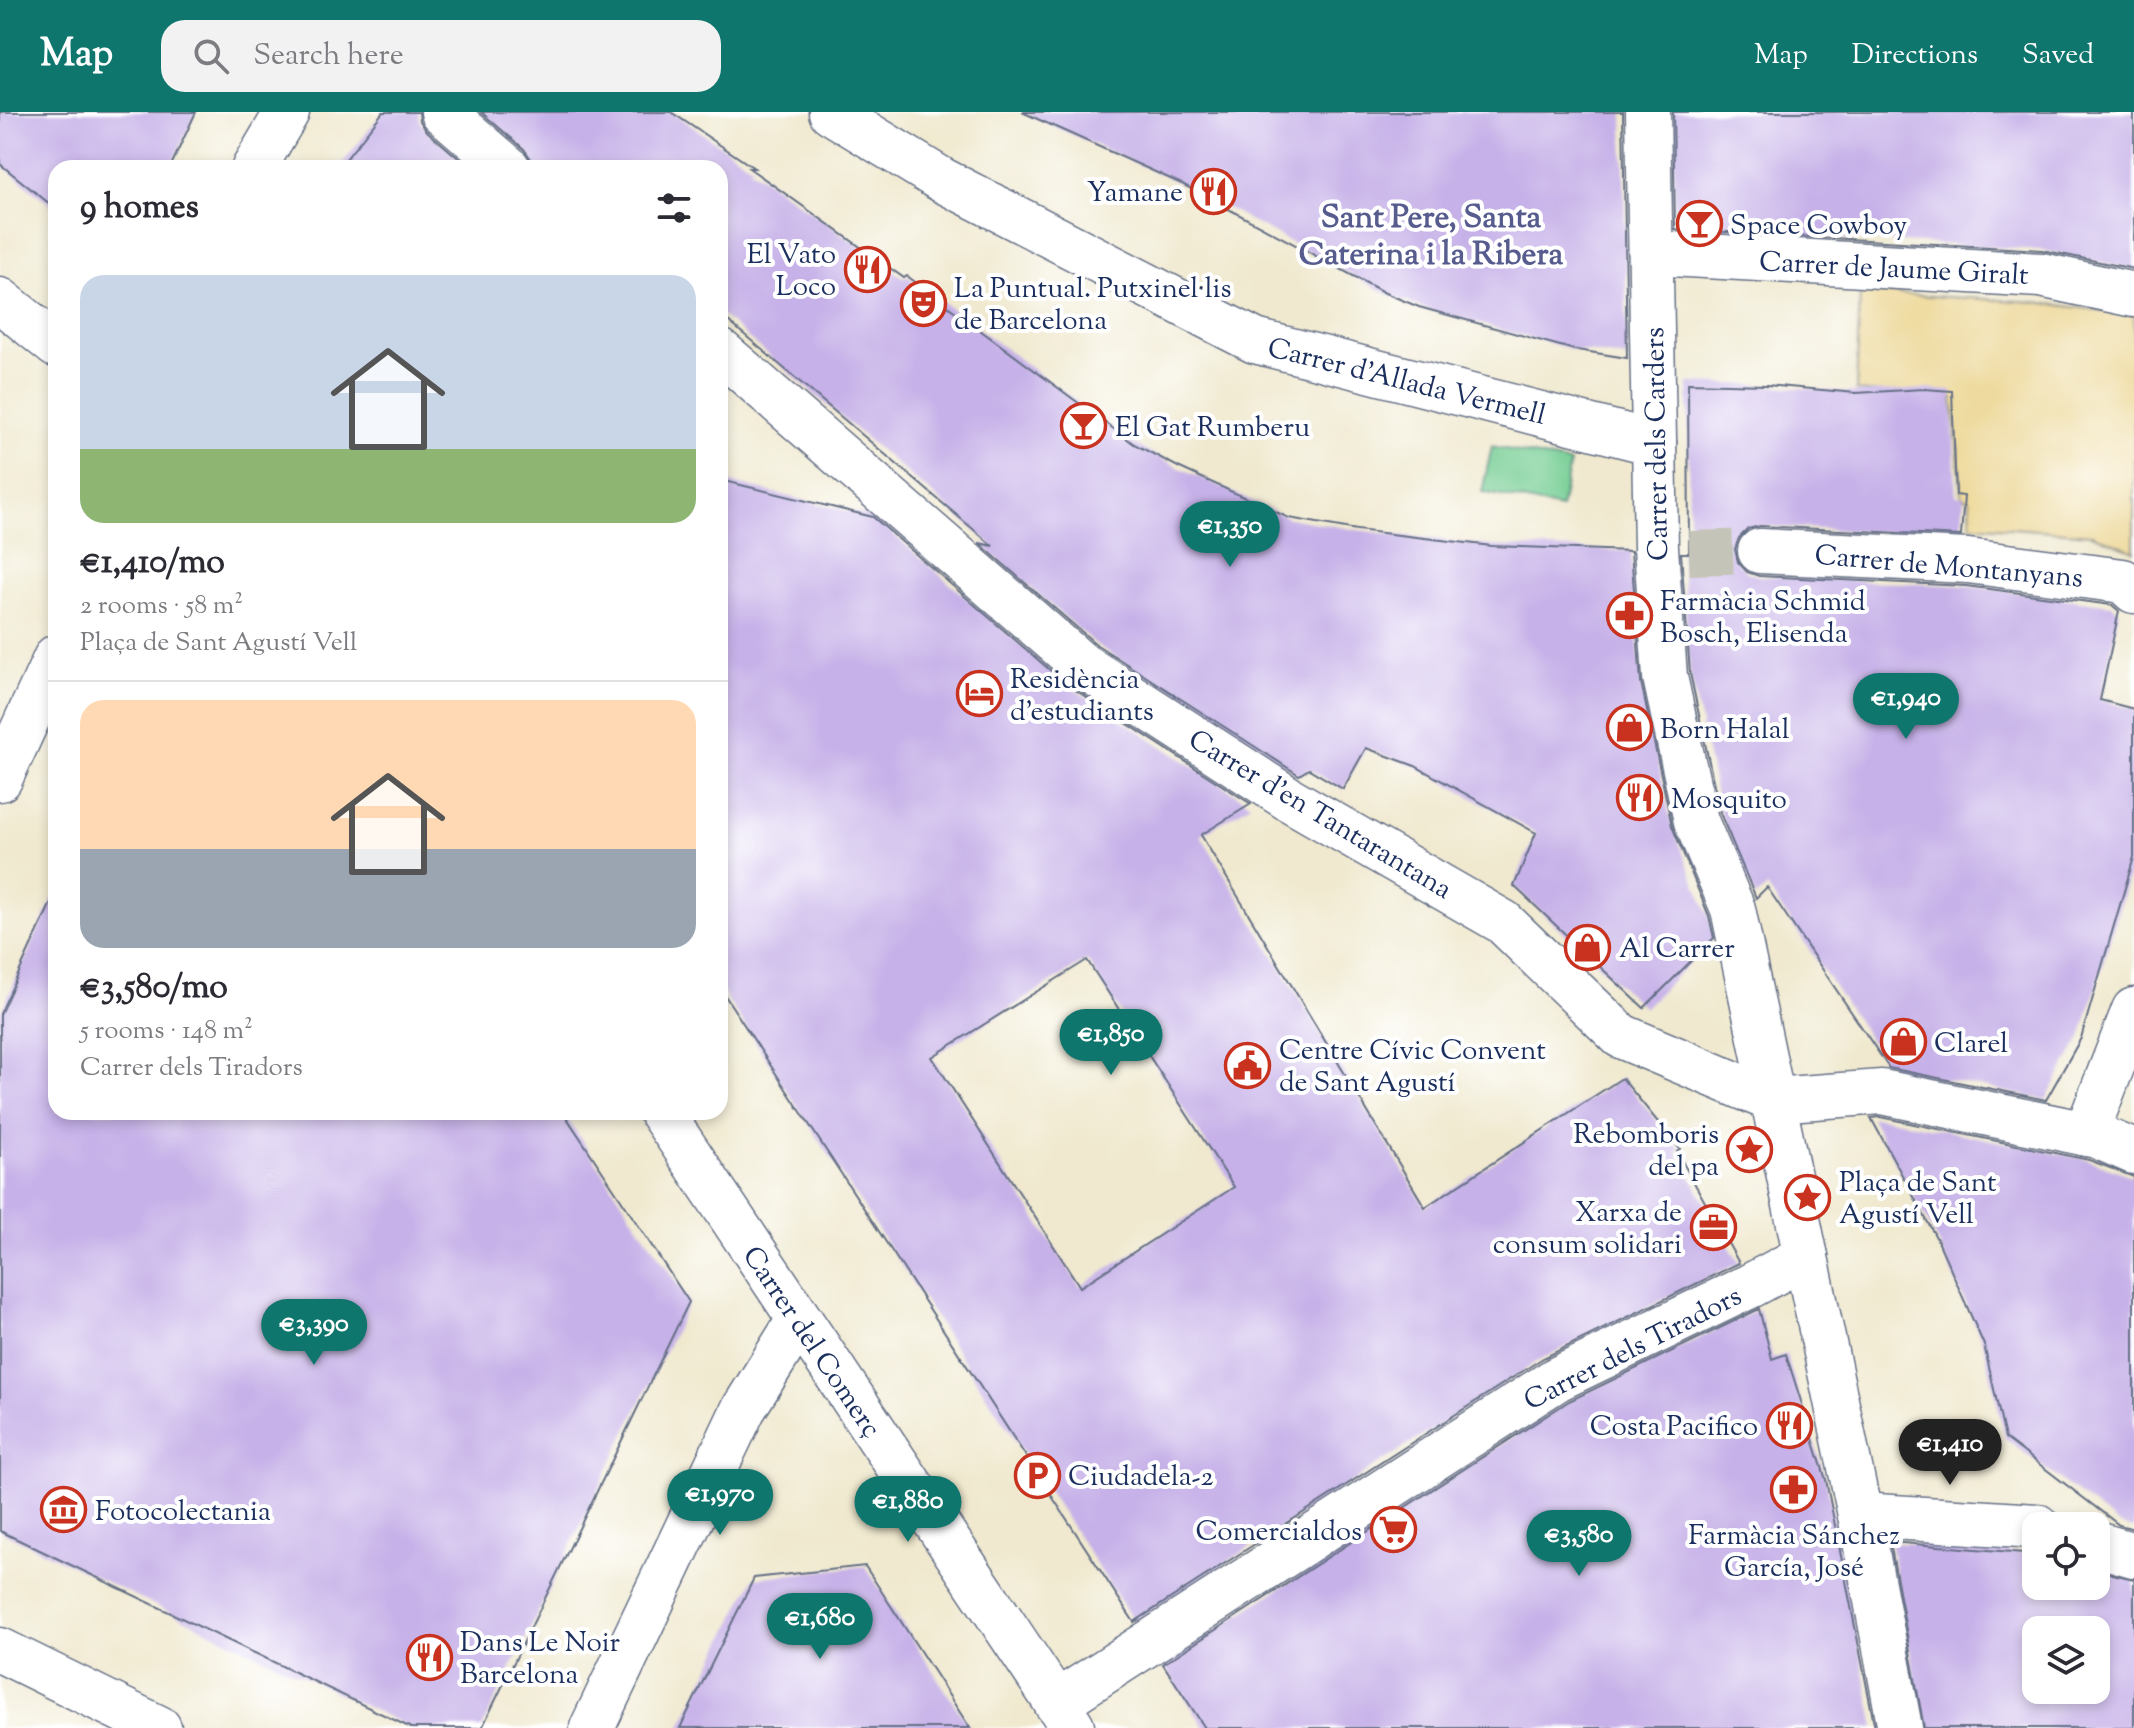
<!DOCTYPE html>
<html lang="en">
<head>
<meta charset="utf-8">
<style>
  :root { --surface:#fff; --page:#f2f2f3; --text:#2b2b33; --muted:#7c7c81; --line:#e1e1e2; --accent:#0f766e }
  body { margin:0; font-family:"Sorts Mill Goudy",serif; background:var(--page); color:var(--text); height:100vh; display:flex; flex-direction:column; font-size:30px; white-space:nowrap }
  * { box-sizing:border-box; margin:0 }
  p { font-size:26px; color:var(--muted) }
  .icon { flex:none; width:44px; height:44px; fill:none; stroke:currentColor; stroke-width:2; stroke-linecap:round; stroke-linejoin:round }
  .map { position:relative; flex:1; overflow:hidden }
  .panel { position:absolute; left:48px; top:48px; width:680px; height:960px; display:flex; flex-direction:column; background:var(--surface); border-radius:24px; box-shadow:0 4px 12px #0003 }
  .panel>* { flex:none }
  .controls { position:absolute; left:2022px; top:1400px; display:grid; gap:16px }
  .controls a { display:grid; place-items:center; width:88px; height:88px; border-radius:16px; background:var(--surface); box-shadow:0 4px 12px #0003; font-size:40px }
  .price { position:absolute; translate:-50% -68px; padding:0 18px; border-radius:28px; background:var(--accent); color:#fff; font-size:26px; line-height:52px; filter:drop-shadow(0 2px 4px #0008) }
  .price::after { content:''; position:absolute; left:50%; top:48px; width:24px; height:18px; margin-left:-12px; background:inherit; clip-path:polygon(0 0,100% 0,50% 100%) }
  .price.on { background:#222; color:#fff }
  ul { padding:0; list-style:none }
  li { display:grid; align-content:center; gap:16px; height:424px; padding:0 32px }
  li+li { border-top:2px solid var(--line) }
  li span { display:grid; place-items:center; height:248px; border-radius:24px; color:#555 }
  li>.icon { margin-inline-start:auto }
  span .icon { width:144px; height:144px; fill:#fffc; stroke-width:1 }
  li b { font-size:34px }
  h2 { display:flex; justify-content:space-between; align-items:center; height:96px; padding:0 32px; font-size:34px }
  header { display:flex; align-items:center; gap:48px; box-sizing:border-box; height:112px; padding:0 40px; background:var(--accent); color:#fff }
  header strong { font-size:38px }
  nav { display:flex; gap:44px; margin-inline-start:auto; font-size:28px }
  .search { width:560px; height:72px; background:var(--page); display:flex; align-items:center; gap:20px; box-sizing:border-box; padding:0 28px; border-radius:24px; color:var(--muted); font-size:30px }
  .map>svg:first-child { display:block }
  .green { fill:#75cd93; stroke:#487e78; stroke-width:2 }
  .sand { fill:#eeda9e; stroke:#84847e; stroke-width:2 }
  .building { fill:#c6b1e8; fill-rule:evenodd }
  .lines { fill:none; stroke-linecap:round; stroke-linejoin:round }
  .minor-tunnel { stroke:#c5c4b8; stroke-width:44; stroke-dasharray:44 22; stroke-linecap:butt }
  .minor-casing { stroke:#667086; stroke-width:47 }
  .minor { stroke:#fff; stroke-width:44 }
  .labels { text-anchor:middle; stroke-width:8; stroke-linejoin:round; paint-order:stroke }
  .poi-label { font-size:28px; fill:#1b2f5e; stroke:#fff; text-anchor:start }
  .street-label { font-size:28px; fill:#1b2f5e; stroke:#fff }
  .quarter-label { font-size:32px; font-weight:bold; fill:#575c8e; stroke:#fff }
</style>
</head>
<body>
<header>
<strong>Map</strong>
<div class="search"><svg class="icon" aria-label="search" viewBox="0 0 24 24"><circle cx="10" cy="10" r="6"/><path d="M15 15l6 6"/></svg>Search here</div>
<nav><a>Map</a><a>Directions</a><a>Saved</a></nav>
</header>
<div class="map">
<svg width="2134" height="1616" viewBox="0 0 2134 1616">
  <rect width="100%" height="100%" fill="#fff"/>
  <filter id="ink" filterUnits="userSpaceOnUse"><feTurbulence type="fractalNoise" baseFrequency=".0125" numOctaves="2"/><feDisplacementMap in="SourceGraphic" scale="16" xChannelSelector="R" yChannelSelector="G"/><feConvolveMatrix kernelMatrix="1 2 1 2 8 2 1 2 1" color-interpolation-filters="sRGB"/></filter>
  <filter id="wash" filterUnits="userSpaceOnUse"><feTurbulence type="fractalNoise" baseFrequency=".006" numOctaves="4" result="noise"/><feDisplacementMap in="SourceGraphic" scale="32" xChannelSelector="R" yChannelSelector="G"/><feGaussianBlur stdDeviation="1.8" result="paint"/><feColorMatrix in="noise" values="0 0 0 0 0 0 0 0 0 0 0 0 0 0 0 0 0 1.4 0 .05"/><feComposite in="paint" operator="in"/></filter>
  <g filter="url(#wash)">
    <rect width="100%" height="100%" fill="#f0e9cf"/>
    <!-- green -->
    <polygon class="green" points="1492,334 1570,351 1561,396 1482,380"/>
    <!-- sand -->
    <polygon class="sand" points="1860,180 2035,190 2134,203 2134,439 2092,422 1971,413 1970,388 1962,385 1953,286 1856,279"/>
    <g id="blocks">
      <!-- building -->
      <g class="building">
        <polygon points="0,0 196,0 170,56 56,56 56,97 0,52"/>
        <polygon points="383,0 419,0 420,9 427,19 470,56 339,56"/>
        <polygon points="481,0 671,0 754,56 749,56 904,166 907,164 1134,332 1178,355 1289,406 1357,418 1492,434 1631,439 1641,570 1672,714 1709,804 1714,826 1644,896 1514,774 1536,721 1415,654 1366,636 1343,677 1309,657 1299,663 1097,533 979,431 993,434 720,202 720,56 532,56 531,47 524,37"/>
        <polygon points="1022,0 1623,0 1627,246 1571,237 1419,195 1385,181 1184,73"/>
        <polygon points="1673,0 2134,0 2134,157 2042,138 1675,117"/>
        <polygon points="1688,271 1766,273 1856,281 1924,277 1952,279 1956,383 1964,384 1961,424 1760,414 1748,417 1739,426 1735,437 1738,450 1747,460 1759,464 1966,474 2112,493 2119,499 2100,588 2134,597 2134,745 2081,926 2046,988 1889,956 1767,775 1756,786 1720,701 1690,561 1681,441 1689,441"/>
        <path d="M720 368 873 405 1066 572 1251 692 1201 723 1425 1095 1622 966 1680 1037 1677 1040 1739 1151 1543 1246 1134 1510 720 876ZM1087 848 1234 1075 1080 1175 932 945Z"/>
        <polygon points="56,780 56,1000 563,1000 689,1190 482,1616 411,1616 0,1419 0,902"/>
        <polygon points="1880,1005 2089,1048 2134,1065 2134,1417 2119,1413 2005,1326 1984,1233 1938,1129 1871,1006"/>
        <polygon points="1759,1197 1772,1247 1786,1242 1826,1368 1875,1616 1205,1616 1163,1552 1569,1289"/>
        <path d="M1890 1430 2036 1442V1474H2096V1458L2134 1467V1616H1924ZM2036 1518H2096V1578H2036Z"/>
        <polygon points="865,1454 970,1616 680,1616 754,1466"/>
      </g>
    </g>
  </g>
  <g filter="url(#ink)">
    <use href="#blocks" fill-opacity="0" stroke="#667086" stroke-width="2"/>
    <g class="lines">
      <!-- minor-tunnel -->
      <polyline class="minor-tunnel" points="1689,441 1760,439"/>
      <defs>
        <g id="minor">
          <polyline points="443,0 508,56"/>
          <polyline points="831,0 942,68 1255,229 1654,331"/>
          <polyline points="1648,0 1656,436 1665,565 1696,709 1733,797 1860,1403 1900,1616"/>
          <polyline points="254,56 287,0"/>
          <polyline points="1652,141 2041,163 2134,183"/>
          <polyline points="0,188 56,233"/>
          <polyline points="720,239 1082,553 1289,687 1503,810 1621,924 1773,988 1882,980 2097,1024 2134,1040"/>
          <polyline points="1760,439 1968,449 2123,469 2134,479"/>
          <polyline points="0,667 56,545"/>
          <polyline points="661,1000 1072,1614"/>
          <polyline points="2086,1022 2134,898"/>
          <polyline points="1860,1403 2037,1414"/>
          <polyline points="2096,1432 2134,1443"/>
          <polyline points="0,1538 159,1616"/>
          <polyline points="1056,1591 1557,1267 1750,1174 1806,1144"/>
          <polyline points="592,1616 743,1298 799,1208"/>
        </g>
      </defs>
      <!-- minor casing -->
      <use href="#minor" class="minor-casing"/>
      <!-- minor -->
      <use href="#minor" class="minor"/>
    </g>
  </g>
  <!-- icons -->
  <defs>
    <symbol id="restaurant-ring" viewBox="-11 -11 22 22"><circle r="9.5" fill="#fff" stroke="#c8321e" stroke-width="1.5"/><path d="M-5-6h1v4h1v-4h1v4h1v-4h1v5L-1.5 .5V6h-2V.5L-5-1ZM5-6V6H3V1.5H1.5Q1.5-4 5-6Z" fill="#c8321e"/></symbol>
    <symbol id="bar-ring" viewBox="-11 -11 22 22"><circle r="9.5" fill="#fff" stroke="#c8321e" stroke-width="1.5"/><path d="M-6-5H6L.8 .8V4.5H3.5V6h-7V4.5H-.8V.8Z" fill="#c8321e"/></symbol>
    <symbol id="theatre-ring" viewBox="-11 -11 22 22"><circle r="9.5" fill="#fff" stroke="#c8321e" stroke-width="1.5"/><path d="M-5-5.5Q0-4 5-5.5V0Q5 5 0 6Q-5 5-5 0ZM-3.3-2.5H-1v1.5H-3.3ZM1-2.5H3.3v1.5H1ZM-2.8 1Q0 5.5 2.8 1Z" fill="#c8321e"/></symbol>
    <symbol id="pharmacy-ring" viewBox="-11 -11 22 22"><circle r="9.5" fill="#fff" stroke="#c8321e" stroke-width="1.5"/><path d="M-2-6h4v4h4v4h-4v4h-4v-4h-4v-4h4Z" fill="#c8321e"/></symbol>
    <symbol id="hotel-ring" viewBox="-11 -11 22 22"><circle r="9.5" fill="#fff" stroke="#c8321e" stroke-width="1.5"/><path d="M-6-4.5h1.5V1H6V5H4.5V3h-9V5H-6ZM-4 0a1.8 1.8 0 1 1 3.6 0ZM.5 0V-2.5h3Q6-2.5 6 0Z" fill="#c8321e"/></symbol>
    <symbol id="shop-ring" viewBox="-11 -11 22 22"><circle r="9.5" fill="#fff" stroke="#c8321e" stroke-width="1.5"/><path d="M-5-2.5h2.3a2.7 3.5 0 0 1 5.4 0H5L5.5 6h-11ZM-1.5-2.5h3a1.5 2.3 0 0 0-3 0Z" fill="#c8321e"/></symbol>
    <symbol id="civic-ring" viewBox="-11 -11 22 22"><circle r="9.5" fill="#fff" stroke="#c8321e" stroke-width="1.5"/><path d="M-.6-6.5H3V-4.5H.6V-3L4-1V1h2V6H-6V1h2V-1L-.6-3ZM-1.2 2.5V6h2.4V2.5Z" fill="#c8321e"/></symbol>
    <symbol id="sight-ring" viewBox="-11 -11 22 22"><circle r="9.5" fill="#fff" stroke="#c8321e" stroke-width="1.5"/><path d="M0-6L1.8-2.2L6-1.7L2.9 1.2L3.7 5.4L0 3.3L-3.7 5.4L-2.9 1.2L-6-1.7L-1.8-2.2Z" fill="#c8321e"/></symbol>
    <symbol id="office-ring" viewBox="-11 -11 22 22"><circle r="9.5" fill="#fff" stroke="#c8321e" stroke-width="1.5"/><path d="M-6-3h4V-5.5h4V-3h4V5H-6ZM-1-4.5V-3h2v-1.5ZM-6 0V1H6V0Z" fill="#c8321e"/></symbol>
    <symbol id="parking-ring" viewBox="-11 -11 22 22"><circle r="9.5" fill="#fff" stroke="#c8321e" stroke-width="1.5"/><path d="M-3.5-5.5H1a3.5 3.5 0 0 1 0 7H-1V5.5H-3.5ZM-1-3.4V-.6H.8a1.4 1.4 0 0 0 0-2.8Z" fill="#c8321e"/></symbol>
    <symbol id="museum-ring" viewBox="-11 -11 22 22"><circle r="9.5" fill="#fff" stroke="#c8321e" stroke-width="1.5"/><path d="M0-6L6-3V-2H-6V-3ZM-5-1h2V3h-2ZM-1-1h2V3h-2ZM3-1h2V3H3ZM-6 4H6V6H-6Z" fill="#c8321e"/></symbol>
    <symbol id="supermarket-ring" viewBox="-11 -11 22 22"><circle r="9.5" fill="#fff" stroke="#c8321e" stroke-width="1.5"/><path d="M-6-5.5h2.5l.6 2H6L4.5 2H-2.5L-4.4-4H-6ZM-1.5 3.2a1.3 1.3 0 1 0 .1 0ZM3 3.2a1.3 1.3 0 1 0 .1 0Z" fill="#c8321e"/></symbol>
  </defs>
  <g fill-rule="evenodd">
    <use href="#restaurant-ring" x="1188" y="54" width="51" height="51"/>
    <use href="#bar-ring" x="1674" y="86" width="51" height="51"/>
    <use href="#restaurant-ring" x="842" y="132" width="51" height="51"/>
    <use href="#theatre-ring" x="898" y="166" width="51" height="51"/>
    <use href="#bar-ring" x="1058" y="288" width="51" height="51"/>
    <use href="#pharmacy-ring" x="1604" y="478" width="51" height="51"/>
    <use href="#hotel-ring" x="954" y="556" width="51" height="51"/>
    <use href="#shop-ring" x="1604" y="590" width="51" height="51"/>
    <use href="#restaurant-ring" x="1614" y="660" width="51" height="51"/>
    <use href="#shop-ring" x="1562" y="810" width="51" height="51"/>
    <use href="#shop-ring" x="1878" y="904" width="51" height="51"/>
    <use href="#civic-ring" x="1222" y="928" width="51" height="51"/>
    <use href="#sight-ring" x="1724" y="1012" width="51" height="51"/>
    <use href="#sight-ring" x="1782" y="1060" width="51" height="51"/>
    <use href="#office-ring" x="1688" y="1090" width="51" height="51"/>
    <use href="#restaurant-ring" x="1764" y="1288" width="51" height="51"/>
    <use href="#parking-ring" x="1012" y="1338" width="51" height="51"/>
    <use href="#pharmacy-ring" x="1768" y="1352" width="51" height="51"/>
    <use href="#museum-ring" x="38" y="1372" width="51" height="51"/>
    <use href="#supermarket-ring" x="1368" y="1392" width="51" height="51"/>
    <use href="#restaurant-ring" x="404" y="1520" width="51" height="51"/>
  </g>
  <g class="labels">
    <!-- poi labels -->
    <g class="poi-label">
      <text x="1183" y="89" text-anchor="end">Yamane</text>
      <text x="1730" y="122">Space Cowboy</text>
      <text x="836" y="151" text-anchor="end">El Vato<tspan x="836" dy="32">Loco</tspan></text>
      <text x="954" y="185">La Puntual. Putxinel·lis<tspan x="954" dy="32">de Barcelona</tspan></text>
      <text x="1115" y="324">El Gat Rumberu</text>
      <text x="1660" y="498">Farmàcia Schmid<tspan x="1660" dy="32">Bosch, Elisenda</tspan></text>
      <text x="1010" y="576">Residència<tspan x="1010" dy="32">d'estudiants</tspan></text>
      <text x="1660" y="626">Born Halal</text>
      <text x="1671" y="696">Mosquito</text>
      <text x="1619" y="845">Al Carrer</text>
      <text x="1934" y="940">Clarel</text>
      <text x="1279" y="947">Centre Cívic Convent<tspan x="1279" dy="32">de Sant Agustí</tspan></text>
      <text x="1719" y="1031" text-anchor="end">Rebomboris<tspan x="1719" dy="32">del pa</tspan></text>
      <text x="1839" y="1079">Plaça de Sant<tspan x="1839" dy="32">Agustí Vell</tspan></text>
      <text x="1682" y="1109" text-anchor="end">Xarxa de<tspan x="1682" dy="32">consum solidari</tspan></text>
      <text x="1758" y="1323" text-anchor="end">Costa Pacifico</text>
      <text x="1068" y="1373">Ciudadela-2</text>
      <text x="95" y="1408">Fotocolectania</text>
      <text x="1362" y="1428" text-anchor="end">Comercialdos</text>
      <text x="1794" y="1432" text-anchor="middle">Farmàcia Sánchez<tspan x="1794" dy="32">García, José</tspan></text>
      <text x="460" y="1539">Dans Le Noir<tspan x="460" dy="32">Barcelona</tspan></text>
    </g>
    <!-- street labels -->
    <g class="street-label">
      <text transform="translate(1894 155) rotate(3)" y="10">Carrer de Jaume Giralt</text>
      <text transform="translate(1407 268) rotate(14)" y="10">Carrer d'Allada Vermell</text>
      <text transform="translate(1655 332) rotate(-91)" y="10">Carrer dels Carders</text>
      <text transform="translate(1949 453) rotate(5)" y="10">Carrer de Montanyans</text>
      <text transform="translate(1321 701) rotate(31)" y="10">Carrer d'en Tantarantana</text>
      <text transform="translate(813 1229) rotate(56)" y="10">Carrer del Comerç</text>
      <text transform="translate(1632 1235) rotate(-27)" y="10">Carrer dels Tiradors</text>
    </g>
    <!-- quarter labels -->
    <g class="quarter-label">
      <text x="1431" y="115">Sant Pere, Santa<tspan x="1431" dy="37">Caterina i la Ribera</tspan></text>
    </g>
  </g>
</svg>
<div class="controls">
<a><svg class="icon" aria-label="locate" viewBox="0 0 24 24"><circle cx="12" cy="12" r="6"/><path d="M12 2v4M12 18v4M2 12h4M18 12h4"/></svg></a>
<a><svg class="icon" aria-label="layers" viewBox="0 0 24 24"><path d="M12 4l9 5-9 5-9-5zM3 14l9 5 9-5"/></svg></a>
</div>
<b class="price" style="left:1230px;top:457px">€1,350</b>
<b class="price" style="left:1906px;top:629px">€1,940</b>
<b class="price" style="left:1111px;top:965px">€1,850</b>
<b class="price" style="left:314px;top:1255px">€3,390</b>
<b class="price on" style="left:1950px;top:1375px">€1,410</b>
<b class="price" style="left:720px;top:1425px">€1,970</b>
<b class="price" style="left:908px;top:1432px">€1,880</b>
<b class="price" style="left:1579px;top:1466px">€3,580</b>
<b class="price" style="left:820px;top:1549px">€1,680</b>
<section class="panel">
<h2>9 homes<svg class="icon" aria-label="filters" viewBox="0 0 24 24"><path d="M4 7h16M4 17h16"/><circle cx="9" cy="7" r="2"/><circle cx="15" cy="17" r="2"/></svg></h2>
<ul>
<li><span style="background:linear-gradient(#c9d6e8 70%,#8fb573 0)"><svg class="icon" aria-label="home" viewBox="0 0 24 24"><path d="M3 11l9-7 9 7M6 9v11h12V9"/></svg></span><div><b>€1,410/mo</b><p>2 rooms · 58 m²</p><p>Plaça de Sant Agustí Vell</p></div></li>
<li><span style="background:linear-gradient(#ffd9b3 60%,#9aa5b1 0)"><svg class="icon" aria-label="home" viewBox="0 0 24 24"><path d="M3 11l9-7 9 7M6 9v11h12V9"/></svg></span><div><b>€3,580/mo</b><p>5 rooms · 148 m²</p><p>Carrer dels Tiradors</p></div></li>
</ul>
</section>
</div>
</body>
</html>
